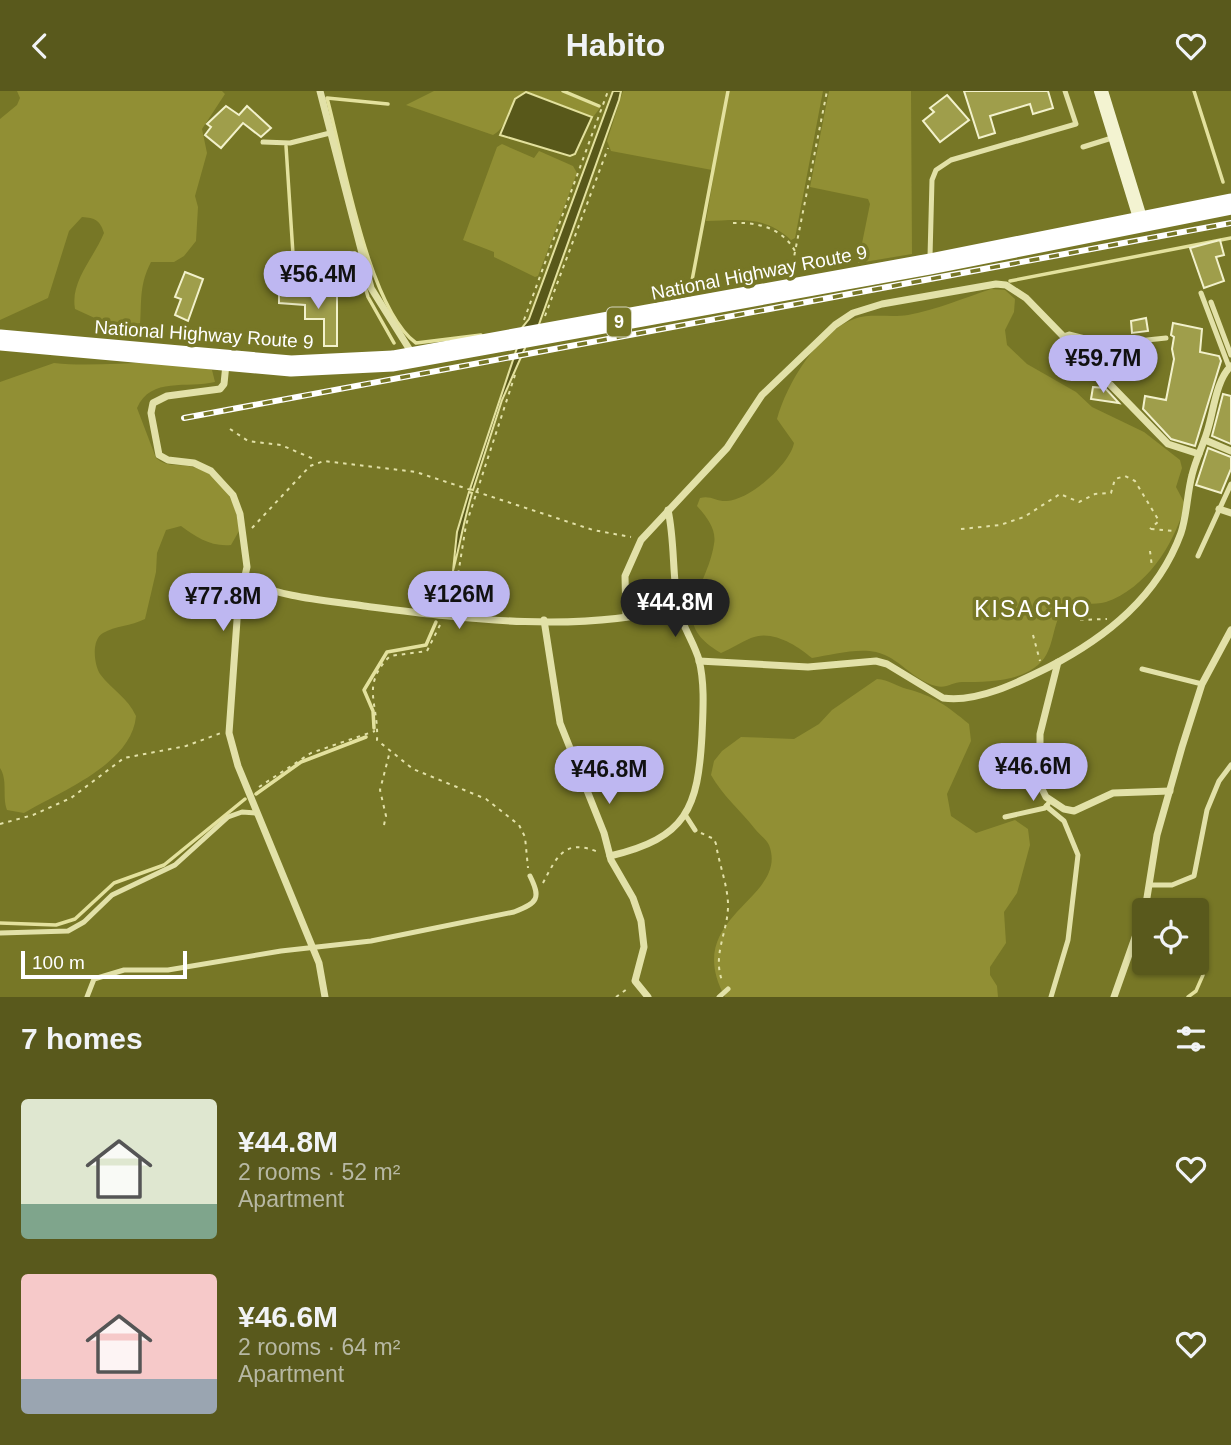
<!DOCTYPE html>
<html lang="en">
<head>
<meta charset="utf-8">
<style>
  :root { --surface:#59591c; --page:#626229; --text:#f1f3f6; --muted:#b7b8a3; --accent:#beb7f1 }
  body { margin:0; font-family:Helvetica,sans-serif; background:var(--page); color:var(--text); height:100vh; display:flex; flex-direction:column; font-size:26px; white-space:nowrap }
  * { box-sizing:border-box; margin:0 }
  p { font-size:23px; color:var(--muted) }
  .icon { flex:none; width:38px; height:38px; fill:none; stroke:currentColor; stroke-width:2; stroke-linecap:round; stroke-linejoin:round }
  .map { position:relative; height:906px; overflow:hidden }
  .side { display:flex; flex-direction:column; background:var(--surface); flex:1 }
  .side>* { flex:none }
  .controls { position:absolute; left:1132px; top:807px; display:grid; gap:14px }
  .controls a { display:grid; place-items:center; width:77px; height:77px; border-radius:7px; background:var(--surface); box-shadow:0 2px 5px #0004; font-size:35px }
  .scale { position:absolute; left:21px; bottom:18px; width:166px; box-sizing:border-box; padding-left:7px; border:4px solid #fff; border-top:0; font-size:19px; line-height:24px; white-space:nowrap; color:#fff; -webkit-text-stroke:5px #777726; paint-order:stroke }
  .price { position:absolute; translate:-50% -60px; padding:0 16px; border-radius:24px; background:var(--accent); color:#111; font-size:23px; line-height:46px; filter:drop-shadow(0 2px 4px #0008) }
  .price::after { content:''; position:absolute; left:50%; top:42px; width:21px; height:16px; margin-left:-10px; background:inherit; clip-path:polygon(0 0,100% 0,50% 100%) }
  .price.on { background:#222; color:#fff }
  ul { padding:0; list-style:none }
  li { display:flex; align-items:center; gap:21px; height:175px; padding:0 21px }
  li span { display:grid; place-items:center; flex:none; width:196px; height:140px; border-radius:7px; color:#555 }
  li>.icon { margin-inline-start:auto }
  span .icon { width:84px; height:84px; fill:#fffc; stroke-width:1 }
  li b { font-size:30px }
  h2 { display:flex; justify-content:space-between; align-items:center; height:84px; padding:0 21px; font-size:30px }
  header { display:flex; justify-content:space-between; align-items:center; height:91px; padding:0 21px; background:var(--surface); font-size:32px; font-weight:600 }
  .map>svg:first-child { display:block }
  .green { fill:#918f34 }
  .water { fill:#58581a; stroke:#e3e19d; stroke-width:2 }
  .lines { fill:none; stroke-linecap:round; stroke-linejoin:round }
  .stream { stroke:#e3e19d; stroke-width:3.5 }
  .building { fill:#9f9e4b; stroke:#f2f1cb; stroke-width:2 }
  .path { stroke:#e2e1a8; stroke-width:2; stroke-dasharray:3.5 5; stroke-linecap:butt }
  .lane { stroke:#e2e1a8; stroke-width:5 }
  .street { stroke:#e2e1a8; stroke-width:7 }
  .secondary { stroke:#f3f3d1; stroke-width:14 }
  .highway { stroke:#fff; stroke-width:21 }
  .rail-casing { stroke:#fff; stroke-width:6 }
  .rail { stroke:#777726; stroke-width:3.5; stroke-dasharray:10; stroke-linecap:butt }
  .labels { text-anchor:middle; stroke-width:7; stroke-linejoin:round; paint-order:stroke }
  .shield { fill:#777726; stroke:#d6d6be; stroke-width:2 }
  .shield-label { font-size:18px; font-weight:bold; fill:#fff }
  .street-label { font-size:19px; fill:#fff; stroke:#777726 }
  .quarter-label { font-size:23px; letter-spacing:2px; fill:#fff; stroke:#777726 }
</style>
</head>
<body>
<header><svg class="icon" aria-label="back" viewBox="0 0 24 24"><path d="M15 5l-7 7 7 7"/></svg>Habito<svg class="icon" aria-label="heart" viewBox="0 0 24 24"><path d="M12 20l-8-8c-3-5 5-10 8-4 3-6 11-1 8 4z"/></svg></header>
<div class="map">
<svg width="1231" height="906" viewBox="0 0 1231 906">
  <rect width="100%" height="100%" fill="#777726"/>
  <!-- green -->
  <g class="green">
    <path d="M17 0H222L225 3 202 38 207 62 195 105 198 116 196 150 184 165 174 171H151C137 198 143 216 139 244L134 245 75 218C70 190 94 167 104 142 100 129 95 127 82 126L69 140 48 207 0 229V28L17 14 20 7Z"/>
    <path d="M434 0H560L600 17 593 26 526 0C508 10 509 36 493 44L406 14Z"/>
    <path d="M623 0H823L795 147 791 149C765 124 739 129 706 130L714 83 712 79 611 60 607 50Z"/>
    <polygon points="829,0 911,0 912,163 858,172 870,113 868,108 810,96"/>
    <polygon points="502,53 534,67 539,60 573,75 577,82 538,185 535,186 494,166 494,161 463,149 497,56"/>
    <path d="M991 198 1005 199 1015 208 1014 221 1005 239 1007 254 1027 273 1076 301 1092 316 1144 341 1180 369 1182 377 1176 396 1185 413C1175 452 1147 497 1106 511 1094 514 1080 512 1068 513 1049 529 1058 562 1034 577 1014 591 984 591 962 591 953 591 946 598 936 595 912 589 899 566 876 561 856 557 831 564 812 567 797 554 771 538 751 547 741 551 731 558 721 562 665 530 707 499 714 453 717 438 706 425 697 415L700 407C711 404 717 411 727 410 750 409 790 373 794 352L777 328C787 292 817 242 854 228 870 222 891 227 908 224 936 219 964 207 991 198Z"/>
    <path d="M54 272C104 278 164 264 212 279L215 291C187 298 151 285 137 317L156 367C166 376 176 373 188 375 220 380 238 411 239 440L231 454C211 456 196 446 181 435L166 439 157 462 156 481 145 528C131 535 115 535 103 542 91 549 94 573 100 583 112 599 128 607 136 625 132 673 61 700 24 722L7 719C2 705 8 689 0 677V291Z"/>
    <path d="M877 588C889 589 896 595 907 598 934 605 947 615 969 633L971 650 947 703 951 725 976 742 1015 729 1028 738 1030 754 1017 802 1004 821 1006 852 990 876V884L997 895 998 906H725C680 824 790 809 769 754 767 749 759 743 755 738 741 720 722 704 711 684L714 670 722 660 741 646 794 648 819 633 832 619Z"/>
  </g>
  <!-- water -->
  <g class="water">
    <polygon points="613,0 621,0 619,9 538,236 521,238 529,228"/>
    <polygon points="526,1 592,26 575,63 570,65 500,44 515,8"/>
    <polygon points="519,251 525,257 502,309 473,399 470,398"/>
    <path d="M469 401 472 402C460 442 456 481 441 519L437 520 453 480 457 441Z"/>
  </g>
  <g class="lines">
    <!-- stream -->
    <g class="stream">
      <polyline points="563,0 599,15"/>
      <polyline points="1194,0 1223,91"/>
      <path d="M388 13 327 7C343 66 368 217 416 252L481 244"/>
      <polyline points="286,55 293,163 304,179 355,162 368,206 394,252"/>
      <polyline points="1010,190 1231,147"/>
      <polyline points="690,200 728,0"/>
      <polyline points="374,637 373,620 364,599 387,561 426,554 436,531"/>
      <polyline points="256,703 301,671 366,646"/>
      <polyline points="0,832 56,834 75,828 114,792 164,774 245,708"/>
      <polyline points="1188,906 1196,900 1203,884 1193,872"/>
    </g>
  </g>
  <!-- building -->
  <g class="building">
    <polygon points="964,0 1048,0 1053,17 1033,23 1030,13 990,25 995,42 979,47"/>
    <polygon points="947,4 969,29 940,51 923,30 934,21 930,17"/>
    <polygon points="226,15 239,24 247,15 271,37 261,46 243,32 221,57 205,44 211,36 207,33"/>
    <polygon points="1220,149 1224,164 1216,166 1224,190 1204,197 1190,157"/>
    <polygon points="185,181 203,188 188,230 175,224 181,208 175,206"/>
    <polygon points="279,202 337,202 337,255 324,255 324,228 305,228 305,214 279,212"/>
    <polygon points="1146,227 1148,240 1132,242 1131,230"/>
    <polygon points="1173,232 1202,238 1200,261 1219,265 1221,270 1195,355 1171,348 1143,318 1145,305 1166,309 1174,268 1172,258 1174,246 1171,244"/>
    <polygon points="1104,258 1124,259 1123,281 1107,280 1107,277 1102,276"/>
    <polygon points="1093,296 1105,297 1119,312 1091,308"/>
    <polygon points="1223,303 1231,305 1231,353 1212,345"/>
    <polygon points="1208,357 1231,366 1231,378 1221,402 1196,394"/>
  </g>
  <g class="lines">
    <!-- path -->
    <g class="path">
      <path d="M733 132C758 131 782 137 795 160"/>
      <polyline points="791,181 827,0"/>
      <polyline points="545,225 608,57"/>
      <polyline points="524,229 608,0"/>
      <polyline points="230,338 248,350 281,354 316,369"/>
      <polyline points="252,437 310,375 324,370 416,381 593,439 631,446"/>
      <polyline points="961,438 1000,434 1024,426 1060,403 1079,411 1095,403 1111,402 1115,388 1125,385 1135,390 1159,430 1150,438"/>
      <polyline points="1151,438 1173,440"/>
      <polyline points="1150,460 1152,476"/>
      <polyline points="447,515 458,484 466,434 515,284"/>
      <polyline points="1080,529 1107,528"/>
      <path d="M440 534 427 560 390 565C360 595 379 612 377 649L413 678 486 708 519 734 525 746 528 777"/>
      <polyline points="1033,544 1040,570"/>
      <polyline points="259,696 311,662 375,640"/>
      <polyline points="0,733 33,724 71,707 124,667 186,655 221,642"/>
      <polyline points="384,734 386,725 380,699 389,664"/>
      <path d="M701 742 714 748 716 753C719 773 727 792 728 812 729 840 711 864 723 892"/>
      <path d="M543 792C557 765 565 747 598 761"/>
      <polyline points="616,906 627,898"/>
    </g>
    <!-- lane -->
    <g class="lane">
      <polyline points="263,51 290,52 330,42"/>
      <polyline points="1083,56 1115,46"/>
      <polyline points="930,166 932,89 936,79 951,69 1076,33 1065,0"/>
      <polyline points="1201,202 1229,276"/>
      <polyline points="1211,211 1231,264"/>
      <polyline points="1063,245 1069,243 1109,253 1166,247"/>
      <polyline points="1198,465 1231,393"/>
      <polyline points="1142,578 1202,593"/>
      <polyline points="1046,715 1064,730 1078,764 1068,849 1051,906"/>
      <polyline points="686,725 695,739"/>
      <polyline points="1005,726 1045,717 1048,713"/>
      <polyline points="1150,794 1172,794 1194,785 1207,719 1219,690 1231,674"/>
      <polyline points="0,842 68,840 84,831 112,804 175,774 228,726 242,721 257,722"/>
      <path d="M87 906 94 888 124 879H168L281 860 371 850 514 821C538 812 541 807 530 785"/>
      <polyline points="719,906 728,898"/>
    </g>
    <!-- street -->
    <g class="street">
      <polyline points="320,0 371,197 413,264"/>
      <polyline points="226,273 224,293 220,298 167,305 153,312 151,322 159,364 168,369 194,372 211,380 233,404 240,423 247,476 238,515 229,642 238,675 319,872 325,906"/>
      <polyline points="1205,349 1231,360"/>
      <polyline points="1219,418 1231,422"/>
      <path d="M245 489C283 507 323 509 364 515 466 528 578 543 678 516"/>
      <polyline points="626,526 625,485 641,449 727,357 762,304 835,234 853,222 882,213 996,193 1006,194 1026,207 1168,353 1199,363"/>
      <polyline points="544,529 560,632 604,742 611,769 633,807 641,830 644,856 635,890 648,906"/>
      <path d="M699 570 808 576 876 570 887 573 943 607C977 612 1019 591 1049 576 1107 546 1158 505 1181 442 1187 424 1187 403 1192 384 1196 367 1205 351 1209 334 1214 316 1217 288 1231 275"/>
      <polyline points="1058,571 1040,643 1040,694 1046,706 1064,718 1074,720 1113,702 1170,700"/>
      <path d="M610 765C687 747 698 717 702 644 703 620 705 593 699 569 694 551 681 534 678 515 672 483 675 451 668 419"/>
      <polyline points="1145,819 1157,744 1182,656 1202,593 1231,539"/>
      <polyline points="1114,906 1144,821"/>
    </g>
    <!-- secondary -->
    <polyline class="secondary" points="1101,0 1141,130"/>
    <!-- highway -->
    <polyline class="highway" points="0,249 291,275 393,270 930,173 1231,113"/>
    <defs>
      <polyline id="rail" points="184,327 1231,132"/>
    </defs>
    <!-- rail casing -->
    <use href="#rail" class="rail-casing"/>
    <!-- rail -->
    <use href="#rail" class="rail"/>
  </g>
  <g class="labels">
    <!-- shield labels -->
    <rect class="shield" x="607" y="216.5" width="24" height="29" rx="5"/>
    <g class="shield-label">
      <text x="619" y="237">9</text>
    </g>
    <!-- street labels -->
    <g class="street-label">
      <text transform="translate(759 181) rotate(-11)" y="7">National Highway Route 9</text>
      <text transform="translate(204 243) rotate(4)" y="7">National Highway Route 9</text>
    </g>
    <!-- quarter labels -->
    <g class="quarter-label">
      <text x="1033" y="526">KISACHO</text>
    </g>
  </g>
</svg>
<div class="controls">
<a><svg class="icon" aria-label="locate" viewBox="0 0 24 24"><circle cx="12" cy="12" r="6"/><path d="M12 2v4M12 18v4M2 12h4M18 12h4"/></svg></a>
</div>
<div class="scale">100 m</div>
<b class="price" style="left:318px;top:220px">¥56.4M</b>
<b class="price" style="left:1103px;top:304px">¥59.7M</b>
<b class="price" style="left:459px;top:540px">¥126M</b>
<b class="price" style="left:223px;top:542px">¥77.8M</b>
<b class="price on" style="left:675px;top:548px">¥44.8M</b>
<b class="price" style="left:1033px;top:712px">¥46.6M</b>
<b class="price" style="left:609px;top:715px">¥46.8M</b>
</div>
<section class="side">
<h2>7 homes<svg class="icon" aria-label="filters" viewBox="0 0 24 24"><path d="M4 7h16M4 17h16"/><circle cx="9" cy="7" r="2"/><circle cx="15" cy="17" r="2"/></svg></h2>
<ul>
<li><span style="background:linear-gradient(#dfe7d0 75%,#7fa58c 0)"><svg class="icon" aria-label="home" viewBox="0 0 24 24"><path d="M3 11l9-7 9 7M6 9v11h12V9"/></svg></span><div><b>¥44.8M</b><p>2 rooms · 52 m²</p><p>Apartment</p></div><svg class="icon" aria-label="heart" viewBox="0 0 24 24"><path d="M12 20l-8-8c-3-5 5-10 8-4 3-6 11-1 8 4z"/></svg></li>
<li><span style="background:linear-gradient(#f6c9c9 75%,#9aa5b1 0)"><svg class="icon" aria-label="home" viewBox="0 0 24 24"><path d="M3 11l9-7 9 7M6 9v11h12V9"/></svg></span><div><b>¥46.6M</b><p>2 rooms · 64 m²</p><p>Apartment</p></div><svg class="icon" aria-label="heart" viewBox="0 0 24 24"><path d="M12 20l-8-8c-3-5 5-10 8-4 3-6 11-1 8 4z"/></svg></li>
</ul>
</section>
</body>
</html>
